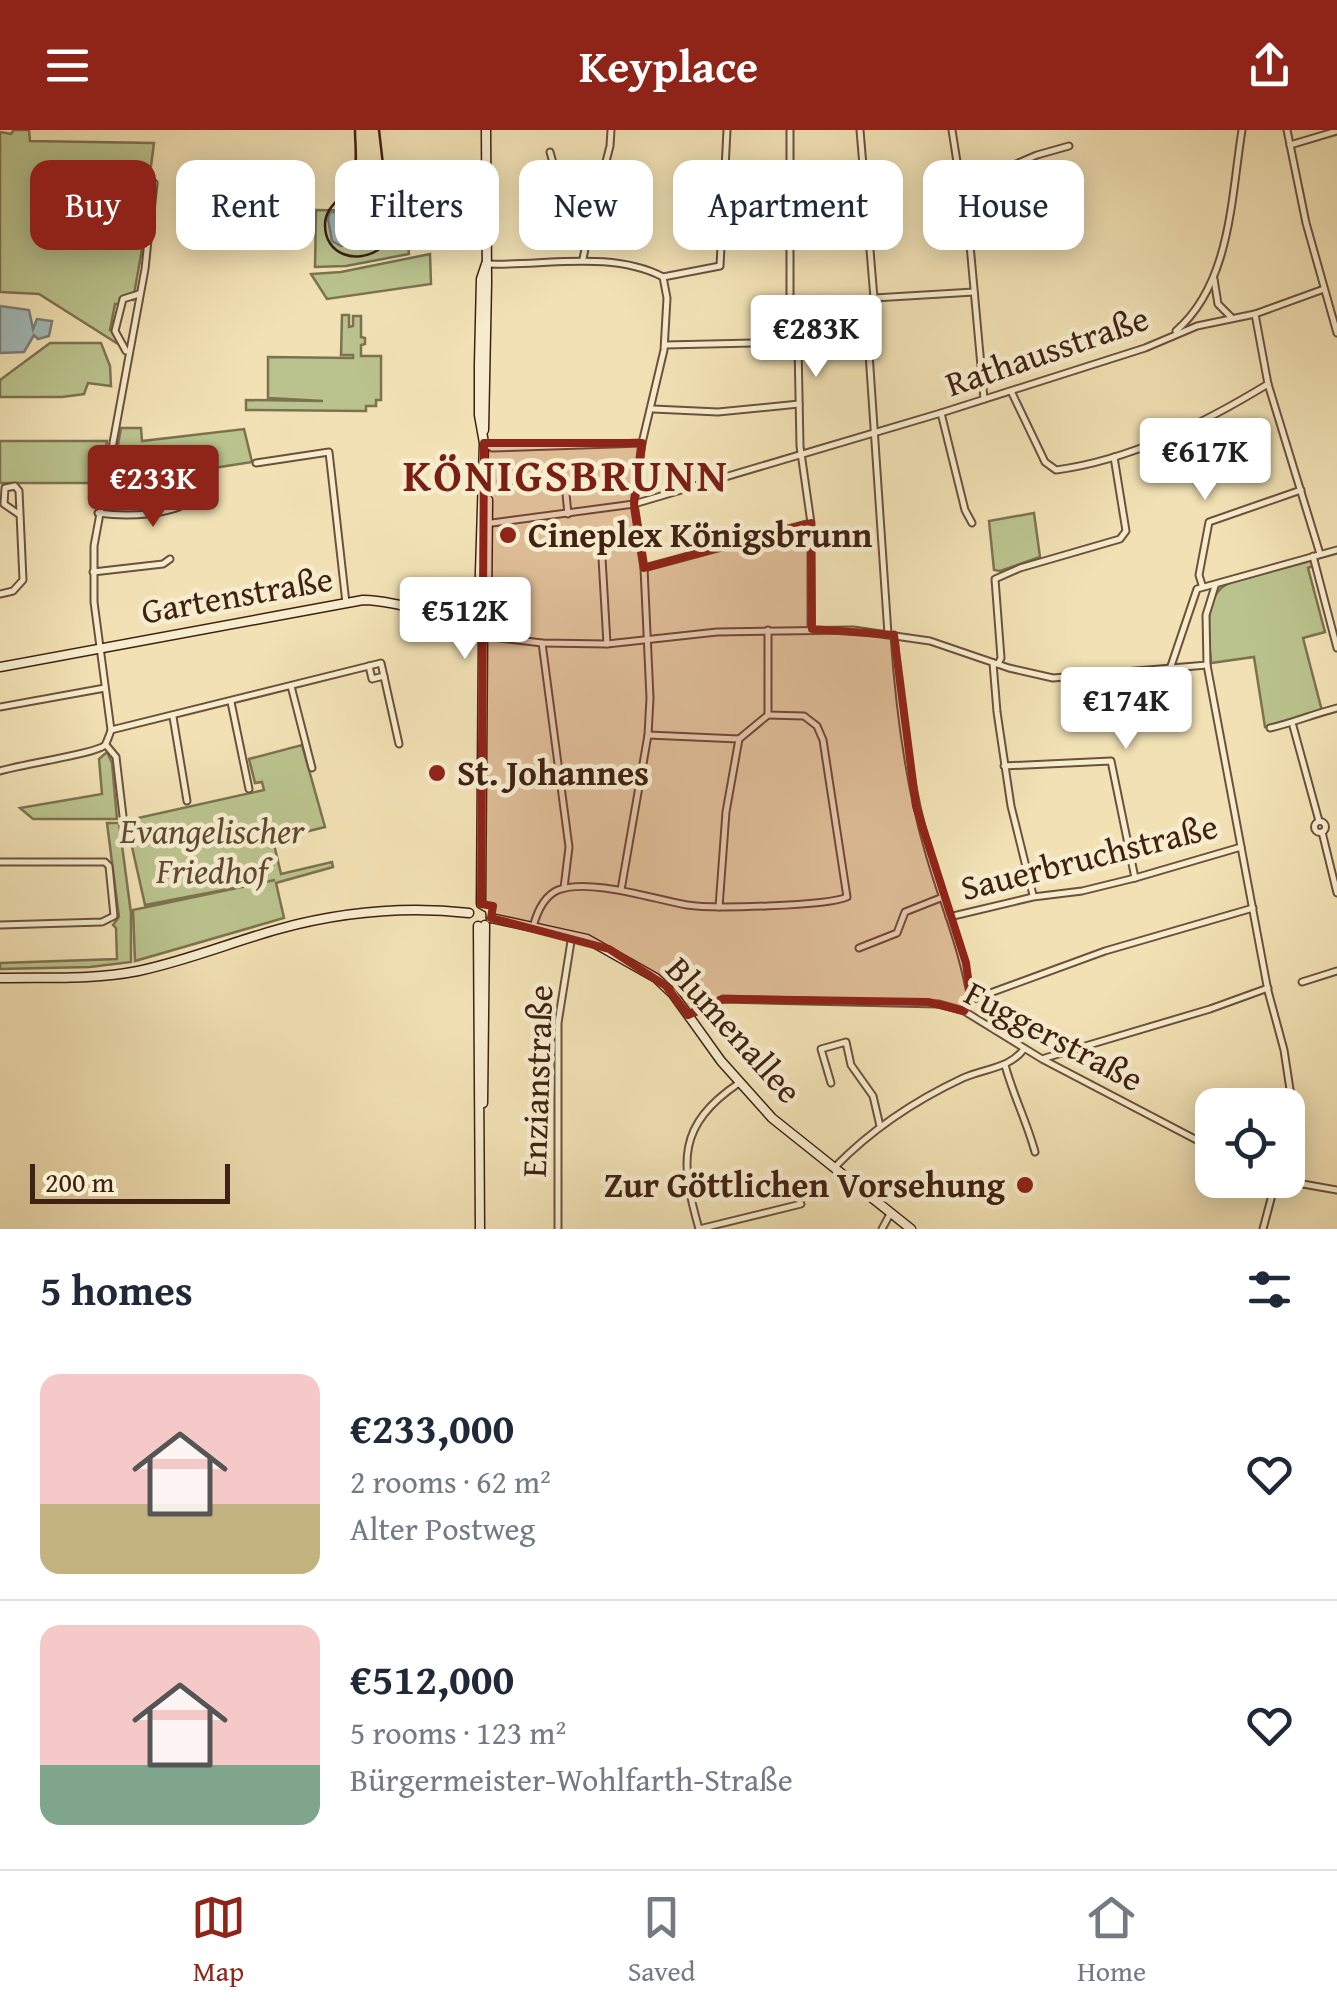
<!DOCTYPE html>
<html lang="en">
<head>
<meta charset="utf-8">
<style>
  :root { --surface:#fff; --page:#f6f6f7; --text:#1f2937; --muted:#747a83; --line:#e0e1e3; --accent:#8f2418 }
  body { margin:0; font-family:"Gentium Book Plus",serif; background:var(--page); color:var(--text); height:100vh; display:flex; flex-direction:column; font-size:38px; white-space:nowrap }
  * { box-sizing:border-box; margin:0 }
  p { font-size:32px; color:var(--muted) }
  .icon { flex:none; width:55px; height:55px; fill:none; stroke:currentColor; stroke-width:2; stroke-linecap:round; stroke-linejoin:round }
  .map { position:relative; height:1099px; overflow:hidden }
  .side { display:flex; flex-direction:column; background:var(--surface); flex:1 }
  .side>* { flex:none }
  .hud { position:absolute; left:30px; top:30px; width:1278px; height:90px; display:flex; gap:20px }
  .controls { position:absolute; left:1195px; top:958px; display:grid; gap:20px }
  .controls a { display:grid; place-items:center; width:110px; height:110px; border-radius:20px; background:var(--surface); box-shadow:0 5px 25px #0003; font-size:50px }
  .scale { position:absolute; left:30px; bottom:25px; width:200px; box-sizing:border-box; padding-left:10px; border:5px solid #402113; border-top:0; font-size:28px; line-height:35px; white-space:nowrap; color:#402113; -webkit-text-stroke:8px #f6ecce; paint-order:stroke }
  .price { position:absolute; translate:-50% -85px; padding:0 22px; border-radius:10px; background:#fff; color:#222; font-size:32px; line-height:65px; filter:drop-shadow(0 2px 5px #0008) }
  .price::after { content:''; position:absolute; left:50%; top:60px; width:30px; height:22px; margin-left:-15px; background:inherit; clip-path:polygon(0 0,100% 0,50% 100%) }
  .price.active { background:var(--accent); color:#fff }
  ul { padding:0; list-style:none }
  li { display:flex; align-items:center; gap:30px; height:250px; padding:0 40px }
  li+li { border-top:2px solid var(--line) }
  li span { display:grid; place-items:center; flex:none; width:280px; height:200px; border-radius:20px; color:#555 }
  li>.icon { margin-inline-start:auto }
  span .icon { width:120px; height:120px; fill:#fffc; stroke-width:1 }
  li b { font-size:42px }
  h2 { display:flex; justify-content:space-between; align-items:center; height:120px; padding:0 40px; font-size:42px }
  .pill { padding:0 35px; border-radius:20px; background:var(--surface); box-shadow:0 5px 25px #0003; font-size:35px; line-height:90px }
  .pill.active { background:var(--accent); color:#fff }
  header { display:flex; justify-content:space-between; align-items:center; height:130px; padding:0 40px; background:var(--accent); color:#fff; font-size:45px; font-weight:700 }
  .tabs { display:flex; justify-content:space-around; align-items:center; height:140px; border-top:2px solid var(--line); background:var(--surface); font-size:28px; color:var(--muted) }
  .tabs a { display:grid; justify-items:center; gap:5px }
  .tabs .active { color:var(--accent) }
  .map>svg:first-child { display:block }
  .green { fill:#bac38d; stroke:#7d7250; stroke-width:2.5 }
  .water { fill:#a1bab9; stroke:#7a7d77; stroke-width:2.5 }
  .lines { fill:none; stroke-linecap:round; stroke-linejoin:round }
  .street-casing { stroke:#6c513b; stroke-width:9 }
  .secondary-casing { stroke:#402113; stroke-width:11 }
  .street { stroke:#f6ecce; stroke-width:5 }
  .secondary { stroke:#f6ecce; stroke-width:8 }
  .tram { stroke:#402113; stroke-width:2.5 }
  .marked { fill:#8f2418; fill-opacity:0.2; stroke:#8f2418; stroke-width:8; stroke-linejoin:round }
  .poi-dot { fill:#8f2418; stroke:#f6ecce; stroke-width:4 }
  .labels { text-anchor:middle; stroke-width:9; stroke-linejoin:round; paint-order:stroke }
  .street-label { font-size:35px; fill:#402113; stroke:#f6ecce }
  .poi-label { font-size:35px; font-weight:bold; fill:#402113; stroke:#f6ecce; text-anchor:start }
  .park-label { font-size:35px; font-style:italic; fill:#5e4a32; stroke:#f6ecce }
  .district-label { font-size:45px; font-weight:bold; letter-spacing:2.5px; fill:#7a1f14; stroke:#f6ecce }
</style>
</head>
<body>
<header><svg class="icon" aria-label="menu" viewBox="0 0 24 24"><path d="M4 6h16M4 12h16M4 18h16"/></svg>Keyplace<svg class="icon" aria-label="share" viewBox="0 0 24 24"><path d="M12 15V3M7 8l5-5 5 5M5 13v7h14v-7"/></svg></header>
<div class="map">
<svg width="1337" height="1099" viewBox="0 0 1337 1099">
  <rect width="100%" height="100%" fill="#f1e1b4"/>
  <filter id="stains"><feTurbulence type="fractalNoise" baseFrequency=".002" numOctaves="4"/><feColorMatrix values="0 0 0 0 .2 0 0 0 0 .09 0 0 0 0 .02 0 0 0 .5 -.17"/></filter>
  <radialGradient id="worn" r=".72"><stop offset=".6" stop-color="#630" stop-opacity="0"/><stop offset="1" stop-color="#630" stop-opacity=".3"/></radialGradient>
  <!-- green -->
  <g class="green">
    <polygon points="14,0 29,0 30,11 154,13 151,36 50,34 53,51 49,52 49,85 148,85 133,170 120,169 121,174 115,174 110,200 115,201 120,210 118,214 39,164 0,162 0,2 11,4"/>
    <polygon points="316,80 381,81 391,101 408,116 409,124 346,136 315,137"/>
    <polygon points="430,124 431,154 327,169 311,144 341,142"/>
    <polygon points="342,185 349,185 349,197 353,196 353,186 361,186 361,207 365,208 365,214 361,215 361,226 381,226 381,270 376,270 376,276 366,276 366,281 246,280 246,270 323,271 268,268 268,227 353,228 353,225 341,225"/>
    <polygon points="50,213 101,213 110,236 111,256 88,253 84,264 62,267 0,267 0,250"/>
    <polygon points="121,298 141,298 142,311 244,299 252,332 111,354"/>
    <polygon points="0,311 107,311 100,353 0,353"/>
    <polygon points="1034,383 1040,427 1000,441 994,440 989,391"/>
    <path d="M1313 430 1315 435 1308 438 1325 502 1303 508 1322 581 1265 597 1254 527 1211 533C1209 506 1201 464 1231 452Z"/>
    <polygon points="302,615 325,697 273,710 281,744 332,732 333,737 276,753 284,788 135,831 133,780 275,750 145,775 128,699 129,690 264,660 262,652 255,653 249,629"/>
    <polygon points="107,622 112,633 117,689 33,689 20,678 102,664 99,629"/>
    <polygon points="107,693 119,693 131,783 131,832 90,837 0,839 0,833 117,829 116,798 113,795 119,787"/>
  </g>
  <!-- water -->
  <g class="water">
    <polygon points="330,82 380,82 378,89 347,115 341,116 332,111 328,89"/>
    <polygon points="0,176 29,180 33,199 37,189 52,191 49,206 38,209 34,205 24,222 0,223"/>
  </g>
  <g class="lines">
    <defs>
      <g id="street">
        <polyline points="790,0 790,183 798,215 800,316 811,393 811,499"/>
        <polyline points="860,0 874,168 866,179 888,504"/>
        <polyline points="952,0 970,115 984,269"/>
        <polyline points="1287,0 1306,93 1337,203"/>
        <polyline points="1290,15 1337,1"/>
        <path d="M550 22C557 45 560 76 584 84"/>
        <polyline points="962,57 1037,25 1069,16"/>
        <polyline points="594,78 610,16 611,0"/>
        <circle cx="592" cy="86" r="8"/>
        <polyline points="583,129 590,93"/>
        <path d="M488 134C543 136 612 120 663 147"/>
        <polyline points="663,147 720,136 727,0"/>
        <polyline points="1214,149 1218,174 1231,187"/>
        <polyline points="874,168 974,162"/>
        <polyline points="790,183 866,179"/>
        <polyline points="1255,184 1268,254 1320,424"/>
        <path d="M1176 201C1231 153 1231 68 1242 0"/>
        <polyline points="665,215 795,212"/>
        <polyline points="126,221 115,201 123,169 139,164"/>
        <path d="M1011 261 1045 332 1056 340C1131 330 1204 293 1268 254"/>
        <polyline points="653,279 718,282 799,274"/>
        <polyline points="941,283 965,380 972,393"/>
        <polyline points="484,313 492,318 642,313"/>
        <polyline points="256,333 329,322 346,473"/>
        <polyline points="501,351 560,348 565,354 568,384"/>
        <path d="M98 383C128 387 171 386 196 368"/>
        <polyline points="492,393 634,374 941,283 1145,218 1197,196 1255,184 1324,159"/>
        <polyline points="1313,426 1337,518"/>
        <polyline points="602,428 607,514"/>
        <polyline points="644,438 810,393"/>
        <polyline points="93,442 163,434 170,429"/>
        <polyline points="1202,455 1199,445 1209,392 1301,360"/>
        <polyline points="0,464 13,461 23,450 19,361 15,356 5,358 4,374 20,385"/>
        <path d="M894 505C899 577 908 651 928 720 942 771 963 818 971 870L965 880"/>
        <polyline points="484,506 542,513 607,514 717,502 853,500 930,511 1009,538 1053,548 1207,535 1206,485 1215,456"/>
        <polyline points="542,513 569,717 564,758"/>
        <polyline points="993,533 997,582 1011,676 1033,765"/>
        <polyline points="998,534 1001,528 995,449 1020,438 1120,409 1126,401 1114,327"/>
        <polyline points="1207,535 1268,861 1284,920 1291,966 1288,1008"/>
        <polyline points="369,536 372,549 384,546"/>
        <polyline points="1171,536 1197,459 1337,420"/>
        <polyline points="291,556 312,638"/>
        <polyline points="231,572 249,659"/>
        <polyline points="0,577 105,558"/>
        <polyline points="173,587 187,671"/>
        <polyline points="1293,596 1319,691"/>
        <path d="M1270 598C1293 593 1313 584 1337 578"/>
        <polyline points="111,600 381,533 399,614"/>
        <polyline points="648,605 739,609"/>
        <polyline points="739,609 768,585 768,500"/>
        <polyline points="106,615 116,627 123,686"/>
        <polyline points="1004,636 1111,631 1135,748"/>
        <path d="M0 641C18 635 99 623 105 615 106 614 111 601 111 600L94 472V416L145 139 154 53"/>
        <circle cx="1320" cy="697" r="5.5"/>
        <polyline points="1322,702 1337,763"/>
        <polyline points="0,732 105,732 109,736 114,786 102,792 0,795"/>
        <polyline points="621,760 648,605 650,568 644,438 634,374 642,313 664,220 667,168 663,147"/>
        <polyline points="719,777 726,682 739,609"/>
        <polyline points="949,787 1033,767 1082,761 1135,748 1241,717"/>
        <path d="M533 797C537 782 544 766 558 760 590 748 653 769 687 775 711 779 828 776 847 767L823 610 817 596 804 586 768 585"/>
        <polyline points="859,818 897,803 905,782 943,767"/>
        <polyline points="1302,852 1337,841"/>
        <polyline points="971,870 1105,821 1253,778"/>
        <polyline points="688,885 723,869 939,874 964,881 1042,929 1212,1018"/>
        <polyline points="1045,928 1210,879 1268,858"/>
        <path d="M1005 935C1013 965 1027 992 1035 1022"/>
        <polyline points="831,953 821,919 846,912 851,935 873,966 880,996"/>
        <path d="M835 1037C871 1000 916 970 963 948 985 938 1009 939 1024 919"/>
        <polyline points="1280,1050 1337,1060"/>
        <polyline points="558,1099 558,893 572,805"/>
        <path d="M699 1099C680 1032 677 995 739 953"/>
        <polyline points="699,1099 801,1074"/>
        <polyline points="882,1099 890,1084"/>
        <polyline points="1263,1099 1276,1050"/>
      </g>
      <g id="secondary">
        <polyline points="486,134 481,149 479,234 479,285 484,313 479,474 483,506 481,774 490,779 491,788"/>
        <polyline points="484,300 487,153 486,0"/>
        <polyline points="483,490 487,476 488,370"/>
        <path d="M0 537 363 470C404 471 440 490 483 490"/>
        <polyline points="491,788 587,809 656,848 673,864 721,931 772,988 911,1099"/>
        <polyline points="478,796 480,1099"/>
        <path d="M0 848C46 847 93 850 138 841 186 831 232 812 279 799 341 782 405 776 469 783"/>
        <polyline points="483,973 485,795"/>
      </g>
    </defs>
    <!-- street casing -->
    <use href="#street" class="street-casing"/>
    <!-- secondary casing -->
    <use href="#secondary" class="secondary-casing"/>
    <!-- street -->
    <use href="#street" class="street"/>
    <!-- secondary -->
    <use href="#secondary" class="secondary"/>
    <!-- tram -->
    <path class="tram" d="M355 0C355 15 358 34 353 48 348 67 325 73 325 95 325 125 356 134 378 120L387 108 390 95 379 0"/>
  </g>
  <!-- marked area -->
  <path class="marked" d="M484 313H642L634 374 644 438 811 393 812 499 894 505 916 676 966 833 971 870 964 881 928 872 723 869 688 885 666 856 609 819 491 788 493 776 481 774Z"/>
  <!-- markers -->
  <g class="poi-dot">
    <circle cx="508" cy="405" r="10"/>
    <circle cx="437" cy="643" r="10"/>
    <circle cx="1025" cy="1055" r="10"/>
  </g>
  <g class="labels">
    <!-- street labels -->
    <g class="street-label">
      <text transform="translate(1047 221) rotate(-19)" y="12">Rathausstraße</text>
      <text transform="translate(237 465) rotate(-10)" y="12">Gartenstraße</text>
      <text transform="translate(1089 727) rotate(-14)" y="12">Sauerbruchstraße</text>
      <text transform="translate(734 900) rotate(48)" y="12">Blumenallee</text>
      <text transform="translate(1054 906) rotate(28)" y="12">Fuggerstraße</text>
      <text transform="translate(537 951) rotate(-88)" y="12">Enzianstraße</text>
    </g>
    <!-- poi labels -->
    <g class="poi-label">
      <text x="528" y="417">Cineplex Königsbrunn</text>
      <text x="457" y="655">St. Johannes</text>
      <text x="1005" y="1067" text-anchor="end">Zur Göttlichen Vorsehung</text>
    </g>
    <!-- park labels -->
    <g class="park-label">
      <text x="212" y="713">Evangelischer<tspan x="212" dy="40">Friedhof</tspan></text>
    </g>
    <!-- district labels -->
    <g class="district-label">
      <text x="566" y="361">KÖNIGSBRUNN</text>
    </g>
  </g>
  <rect width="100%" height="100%" filter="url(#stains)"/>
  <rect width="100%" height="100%" fill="url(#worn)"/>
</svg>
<div class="controls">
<a><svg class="icon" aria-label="locate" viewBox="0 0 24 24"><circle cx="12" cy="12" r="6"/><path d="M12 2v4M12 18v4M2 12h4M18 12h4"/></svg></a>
</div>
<div class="scale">200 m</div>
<b class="price" style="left:816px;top:250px">€283K</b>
<b class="price" style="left:1205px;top:373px">€617K</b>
<b class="price active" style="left:153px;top:400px">€233K</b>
<b class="price" style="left:465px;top:532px">€512K</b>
<b class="price" style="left:1126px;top:622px">€174K</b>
<div class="hud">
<a class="pill active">Buy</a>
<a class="pill">Rent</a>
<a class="pill">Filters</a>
<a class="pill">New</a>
<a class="pill">Apartment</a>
<a class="pill">House</a>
</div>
</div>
<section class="side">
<h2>5 homes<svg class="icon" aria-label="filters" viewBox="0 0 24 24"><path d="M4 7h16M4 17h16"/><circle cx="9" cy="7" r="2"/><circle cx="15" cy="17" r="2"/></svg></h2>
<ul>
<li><span style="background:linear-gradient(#f6c9c9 65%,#c2b280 0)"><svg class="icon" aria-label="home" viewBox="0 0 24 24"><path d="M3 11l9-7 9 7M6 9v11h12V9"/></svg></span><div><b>€233,000</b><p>2 rooms · 62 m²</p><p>Alter Postweg</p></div><svg class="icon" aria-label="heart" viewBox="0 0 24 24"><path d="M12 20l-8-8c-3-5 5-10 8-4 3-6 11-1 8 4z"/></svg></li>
<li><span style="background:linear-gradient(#f6c9c9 70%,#7fa58c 0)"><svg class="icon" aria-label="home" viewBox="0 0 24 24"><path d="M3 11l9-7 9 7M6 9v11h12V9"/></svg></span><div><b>€512,000</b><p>5 rooms · 123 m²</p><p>Bürgermeister-Wohlfarth-Straße</p></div><svg class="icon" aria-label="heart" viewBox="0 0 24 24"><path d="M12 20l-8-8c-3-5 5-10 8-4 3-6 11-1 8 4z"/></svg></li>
</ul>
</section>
<nav class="tabs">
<a class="active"><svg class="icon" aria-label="map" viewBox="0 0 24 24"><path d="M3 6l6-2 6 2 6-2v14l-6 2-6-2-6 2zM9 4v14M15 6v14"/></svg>Map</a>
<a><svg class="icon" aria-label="saved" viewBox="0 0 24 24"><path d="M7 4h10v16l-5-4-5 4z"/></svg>Saved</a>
<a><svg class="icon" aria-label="home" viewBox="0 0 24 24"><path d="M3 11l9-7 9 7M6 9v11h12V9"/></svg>Home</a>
</nav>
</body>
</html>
